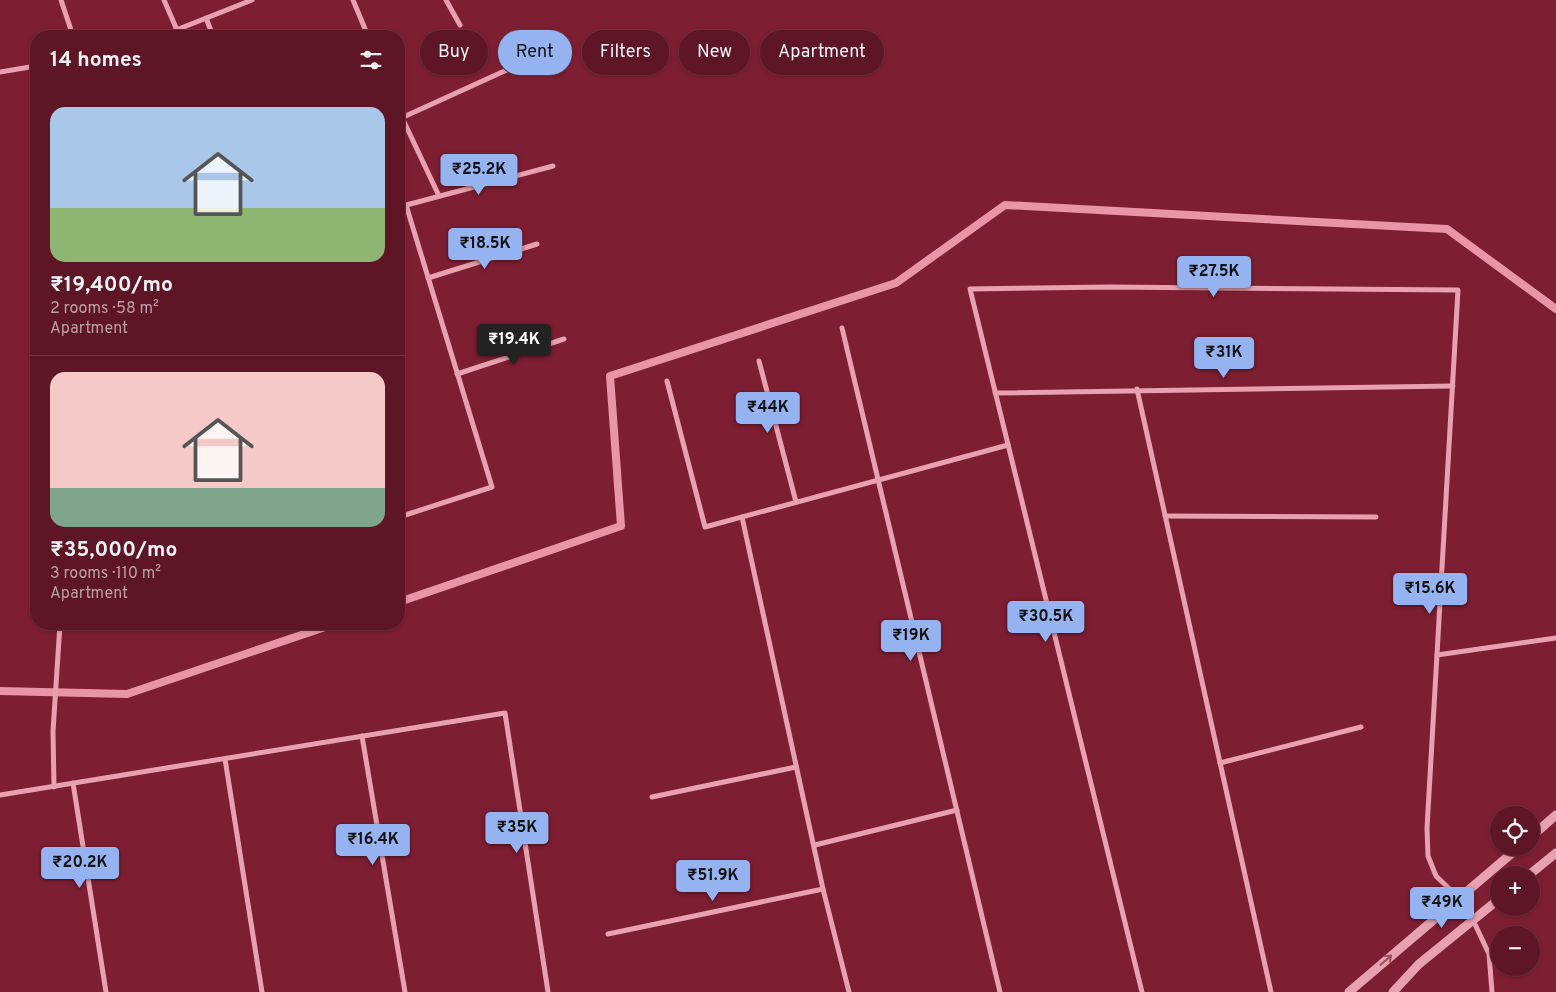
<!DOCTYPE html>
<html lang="en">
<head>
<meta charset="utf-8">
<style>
  :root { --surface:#5e1626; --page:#672332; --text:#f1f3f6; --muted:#b99fa7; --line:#733543; --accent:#95b2f1 }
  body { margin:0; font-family:Overpass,sans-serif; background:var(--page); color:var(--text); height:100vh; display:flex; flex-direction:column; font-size:19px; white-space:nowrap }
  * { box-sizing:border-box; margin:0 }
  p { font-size:16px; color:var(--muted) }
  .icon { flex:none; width:28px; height:28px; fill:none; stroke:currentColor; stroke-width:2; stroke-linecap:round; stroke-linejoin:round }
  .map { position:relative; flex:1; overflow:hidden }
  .panel { position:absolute; left:30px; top:30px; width:375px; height:600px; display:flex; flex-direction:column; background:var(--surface); border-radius:20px; box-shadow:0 1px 4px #0004,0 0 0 1px var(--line) }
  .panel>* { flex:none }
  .banner { position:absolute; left:420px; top:30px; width:475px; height:45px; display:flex; gap:10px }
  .controls { position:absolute; left:1490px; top:806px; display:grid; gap:10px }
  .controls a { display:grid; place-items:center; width:50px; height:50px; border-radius:50%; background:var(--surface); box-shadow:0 1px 4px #0004,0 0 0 1px var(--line); font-size:25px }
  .price { position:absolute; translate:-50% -42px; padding:0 11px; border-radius:5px; background:var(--accent); color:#111; font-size:16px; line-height:32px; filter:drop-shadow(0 1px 2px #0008) }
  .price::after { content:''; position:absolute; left:50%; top:30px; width:15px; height:11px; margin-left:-8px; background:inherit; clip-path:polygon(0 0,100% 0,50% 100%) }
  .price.selected { background:#222; color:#fff }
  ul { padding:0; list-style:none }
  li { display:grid; align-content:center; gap:10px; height:265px; padding:0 20px }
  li+li { border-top:1px solid var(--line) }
  li span { display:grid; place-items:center; height:155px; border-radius:15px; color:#555 }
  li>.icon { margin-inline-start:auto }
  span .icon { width:90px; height:90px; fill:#fffc; stroke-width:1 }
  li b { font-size:21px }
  h2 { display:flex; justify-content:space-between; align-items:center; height:60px; padding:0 20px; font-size:21px }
  .tag { padding:0 18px; border-radius:22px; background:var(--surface); box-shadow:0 1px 4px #0004,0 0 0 1px var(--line); font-size:18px; line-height:45px }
  .tag.selected { background:var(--accent); color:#111 }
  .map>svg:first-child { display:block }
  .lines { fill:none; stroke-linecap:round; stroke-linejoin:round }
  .stream { stroke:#e995a8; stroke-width:8 }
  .minor { stroke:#e8a1b1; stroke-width:5 }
  .tertiary { stroke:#e8a1b1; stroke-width:9 }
  .oneway { stroke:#a34c5e }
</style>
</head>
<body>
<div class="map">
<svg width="1556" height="992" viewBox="0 0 1556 992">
  <rect width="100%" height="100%" fill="#7e1e32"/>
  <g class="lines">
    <!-- stream -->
    <g class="stream">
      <polyline points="399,602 621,526 610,376 896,283 1005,205 1447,229 1556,309"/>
      <polyline points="0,691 127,694 334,624"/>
    </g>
    <!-- minor -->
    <g class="minor">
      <polyline points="61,0 73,36"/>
      <polyline points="164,0 177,30"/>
      <polyline points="353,0 368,36"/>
      <polyline points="446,0 460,25"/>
      <polyline points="206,18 213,36"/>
      <polyline points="161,36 252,0"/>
      <polyline points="0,72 36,66"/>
      <polyline points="399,111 439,196"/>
      <polyline points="399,119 520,64"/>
      <polyline points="399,207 553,166"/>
      <polyline points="428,278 537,244"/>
      <polyline points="842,328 1000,992"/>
      <polyline points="759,361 796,502"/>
      <polyline points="457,374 564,339"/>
      <polyline points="667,381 705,527 1008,445"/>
      <polyline points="1137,389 1271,992"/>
      <polyline points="995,393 1453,386"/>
      <polyline points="1165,516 1376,517"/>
      <polyline points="399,517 492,487 406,205"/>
      <polyline points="742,517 823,889 849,992"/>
      <polyline points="1437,655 1556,638"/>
      <polyline points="362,736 405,992"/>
      <polyline points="225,759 262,992"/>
      <polyline points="1220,763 1361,727"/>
      <polyline points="73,783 106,992"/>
      <polyline points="54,787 53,731 60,624"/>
      <polyline points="0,795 505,713 548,992"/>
      <polyline points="652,797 796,767"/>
      <polyline points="815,845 957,810"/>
      <polyline points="608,934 823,889"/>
      <polyline points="1142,992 970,289 1110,287 1458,290 1427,828 1428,856 1436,876 1459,898 1473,920 1489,954 1492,992"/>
    </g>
    <!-- tertiary -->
    <g class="tertiary">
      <polyline points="1531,837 1556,815"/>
      <polyline points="1529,875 1556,853"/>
      <polyline points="1349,992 1518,848"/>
      <polyline points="1393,992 1419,964 1499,899"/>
    </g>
  </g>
  <!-- one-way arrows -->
  <defs><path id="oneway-shaft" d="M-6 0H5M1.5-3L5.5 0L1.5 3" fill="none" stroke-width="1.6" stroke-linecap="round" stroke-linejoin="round" transform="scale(1.25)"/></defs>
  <use class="oneway" href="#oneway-shaft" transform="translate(1386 960) rotate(-41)"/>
</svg>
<div class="controls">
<a><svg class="icon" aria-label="locate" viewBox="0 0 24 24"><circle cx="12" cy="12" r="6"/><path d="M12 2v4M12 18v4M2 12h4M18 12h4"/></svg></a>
<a>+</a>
<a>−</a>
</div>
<b class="price" style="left:479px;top:196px">₹25.2K</b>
<b class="price" style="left:485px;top:270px">₹18.5K</b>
<b class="price" style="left:1214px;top:298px">₹27.5K</b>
<b class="price selected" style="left:514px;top:366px">₹19.4K</b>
<b class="price" style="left:1224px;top:379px">₹31K</b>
<b class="price" style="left:768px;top:434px">₹44K</b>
<b class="price" style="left:1430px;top:615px">₹15.6K</b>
<b class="price" style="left:1046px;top:643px">₹30.5K</b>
<b class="price" style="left:911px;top:662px">₹19K</b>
<b class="price" style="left:517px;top:854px">₹35K</b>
<b class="price" style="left:373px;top:866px">₹16.4K</b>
<b class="price" style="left:80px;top:889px">₹20.2K</b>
<b class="price" style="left:713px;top:902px">₹51.9K</b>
<b class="price" style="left:1442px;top:929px">₹49K</b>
<div class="banner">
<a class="tag">Buy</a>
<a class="tag selected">Rent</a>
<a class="tag">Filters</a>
<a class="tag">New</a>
<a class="tag">Apartment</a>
</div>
<section class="panel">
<h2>14 homes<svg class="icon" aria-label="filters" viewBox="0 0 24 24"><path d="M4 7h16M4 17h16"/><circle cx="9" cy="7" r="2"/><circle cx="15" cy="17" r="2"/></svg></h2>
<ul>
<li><span style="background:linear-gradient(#a9c7e8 65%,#8fb573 0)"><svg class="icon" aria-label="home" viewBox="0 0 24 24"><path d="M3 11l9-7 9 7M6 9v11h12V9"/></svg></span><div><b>₹19,400/mo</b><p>2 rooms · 58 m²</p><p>Apartment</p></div></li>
<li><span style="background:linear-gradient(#f6c9c9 75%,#7fa58c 0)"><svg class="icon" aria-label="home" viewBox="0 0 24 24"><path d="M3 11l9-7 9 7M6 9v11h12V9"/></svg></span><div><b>₹35,000/mo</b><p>3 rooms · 110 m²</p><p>Apartment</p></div></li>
</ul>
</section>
</div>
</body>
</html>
